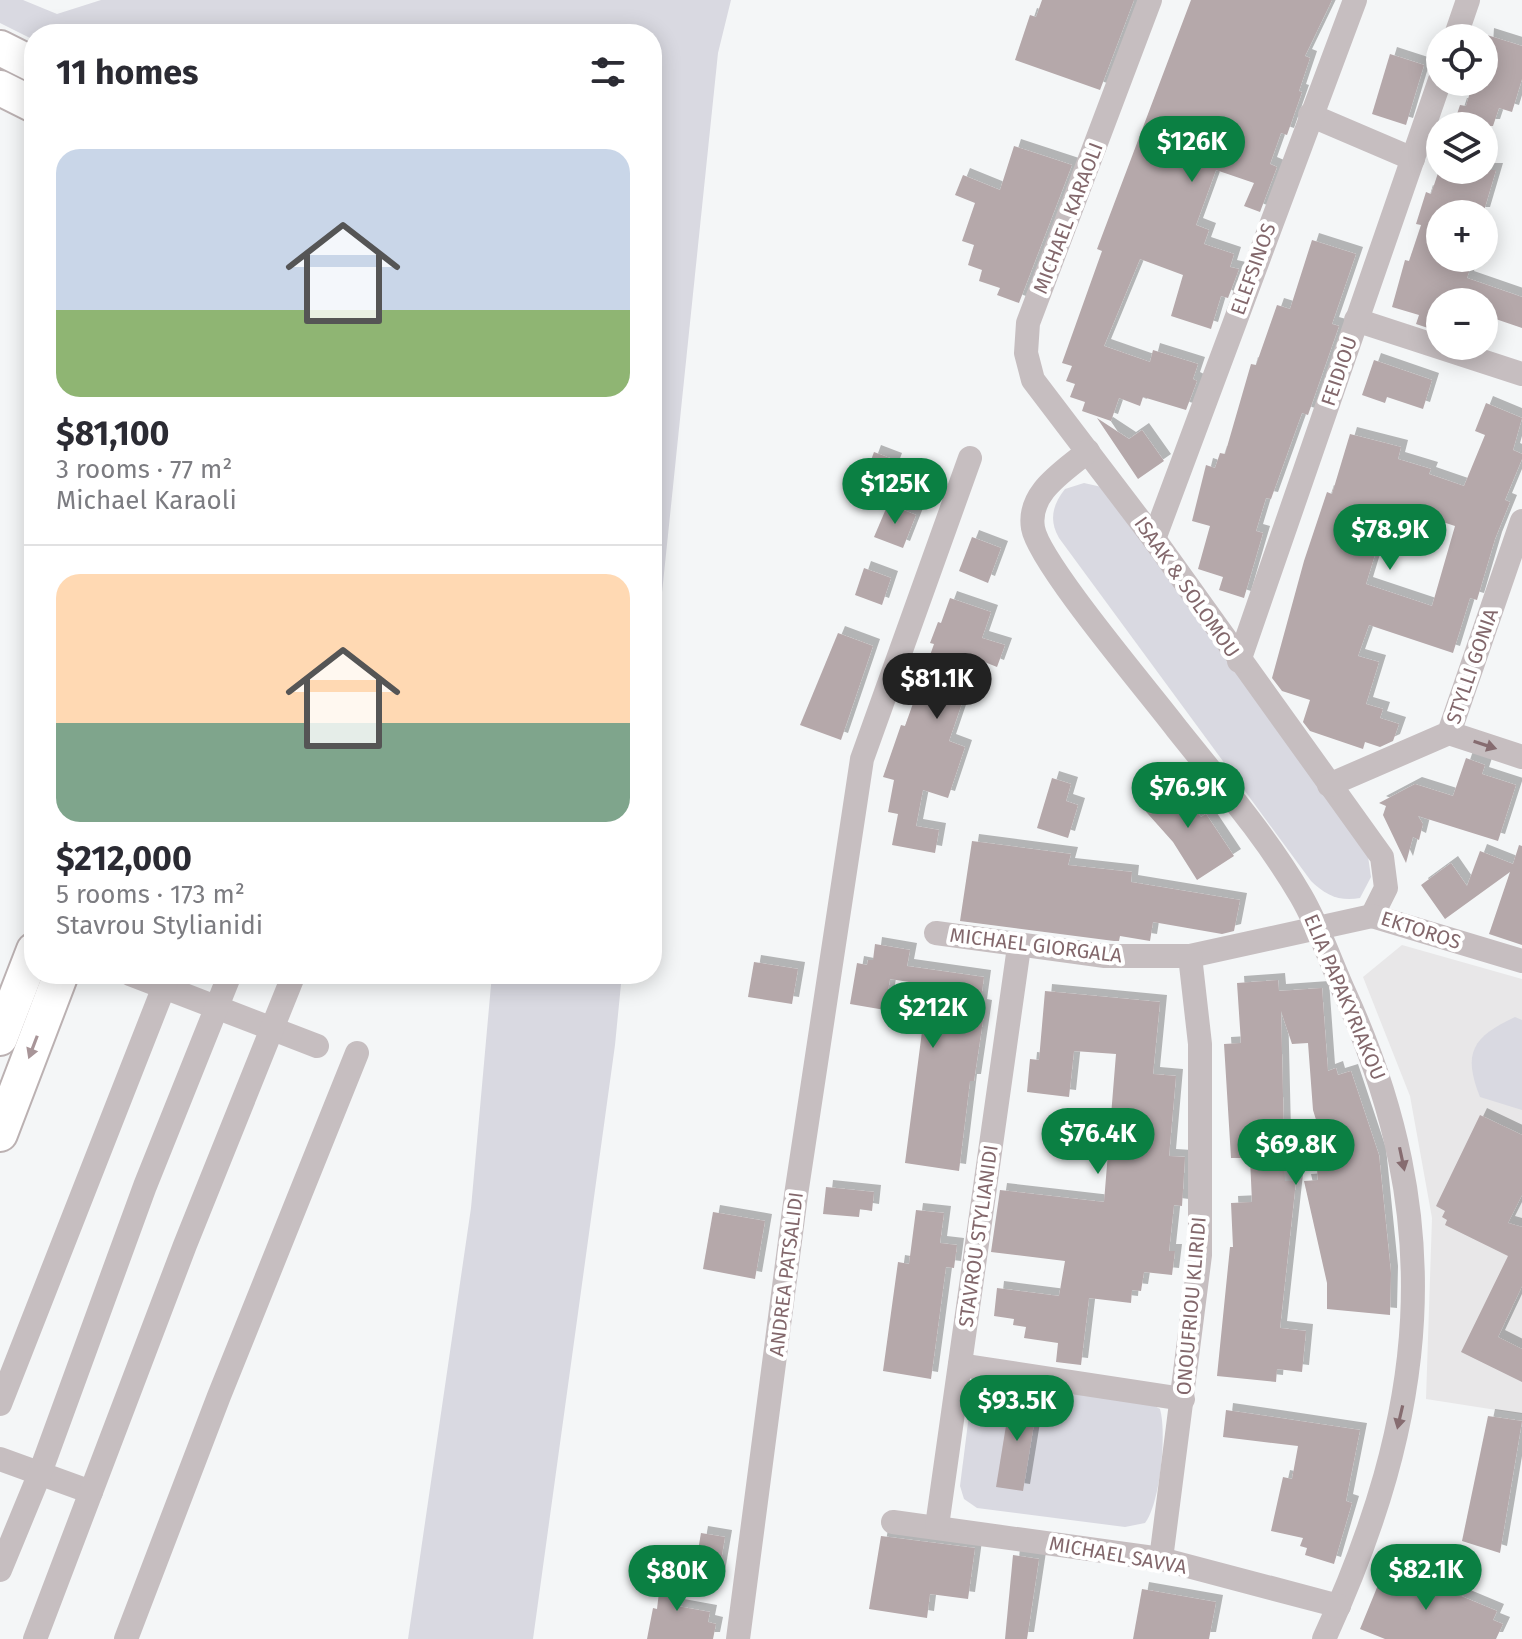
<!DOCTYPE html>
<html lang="en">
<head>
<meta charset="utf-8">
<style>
  :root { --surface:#fff; --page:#f2f2f3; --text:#2b2b33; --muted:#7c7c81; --line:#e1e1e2; --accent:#0b8043 }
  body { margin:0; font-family:"Fira Sans",sans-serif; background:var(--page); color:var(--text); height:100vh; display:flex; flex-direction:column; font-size:30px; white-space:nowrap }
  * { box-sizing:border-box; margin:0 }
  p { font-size:26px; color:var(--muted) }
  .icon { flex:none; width:44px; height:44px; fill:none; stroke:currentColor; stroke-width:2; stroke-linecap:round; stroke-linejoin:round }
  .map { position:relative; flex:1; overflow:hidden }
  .sheet { position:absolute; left:24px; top:24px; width:638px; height:960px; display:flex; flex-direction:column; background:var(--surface); border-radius:32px; box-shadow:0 4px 20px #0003 }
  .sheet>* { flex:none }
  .fabs { position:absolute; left:1426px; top:24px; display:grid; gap:16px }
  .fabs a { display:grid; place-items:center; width:72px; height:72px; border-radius:50%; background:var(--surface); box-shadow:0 4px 20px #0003; font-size:40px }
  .price { position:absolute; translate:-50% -68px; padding:0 18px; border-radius:28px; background:var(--accent); color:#fff; font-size:26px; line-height:52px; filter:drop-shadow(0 2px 4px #0008) }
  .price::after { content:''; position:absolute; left:50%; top:48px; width:24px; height:18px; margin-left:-12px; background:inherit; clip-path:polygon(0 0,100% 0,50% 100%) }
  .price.selected { background:#222; color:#fff }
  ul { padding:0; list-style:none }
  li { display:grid; align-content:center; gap:16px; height:424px; padding:0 32px }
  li+li { border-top:2px solid var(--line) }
  li span { display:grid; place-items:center; height:248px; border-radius:24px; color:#555 }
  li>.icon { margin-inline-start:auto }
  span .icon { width:144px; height:144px; fill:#fffc; stroke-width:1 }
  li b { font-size:34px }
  h2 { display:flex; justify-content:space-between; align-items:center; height:96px; padding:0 32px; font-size:34px }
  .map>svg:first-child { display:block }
  .built { fill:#e8e7e8 }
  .green { fill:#d9d9e1 }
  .building { fill:#b5a8aa; fill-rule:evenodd; filter:url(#shadow) }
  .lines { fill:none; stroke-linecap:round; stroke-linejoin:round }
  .secondary-casing { stroke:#bbb1b2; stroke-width:38 }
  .street { stroke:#c6bec0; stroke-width:24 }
  .secondary { stroke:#fff; stroke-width:34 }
  .oneway { fill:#866c70 }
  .oneway2 { fill:#a89598 }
  .labels { text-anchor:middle; stroke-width:8; stroke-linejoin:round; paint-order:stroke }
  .street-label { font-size:20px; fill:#83686c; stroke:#fff }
</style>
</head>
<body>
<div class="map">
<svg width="1522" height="1639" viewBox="0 0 1522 1639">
  <defs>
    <filter id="shadow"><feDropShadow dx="7" dy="-7" stdDeviation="0" flood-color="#0004"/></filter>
  </defs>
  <rect width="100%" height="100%" fill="#f4f6f7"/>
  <!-- built -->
  <polygon class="built" points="1402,945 1522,979 1522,1414 1426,1399 1432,1218 1410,1096 1363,977"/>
  <!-- green -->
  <g class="green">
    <polygon points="0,0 23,0 57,14 101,0 731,0 718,53 652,689 652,34 34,34 34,40 0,23"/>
    <path d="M1084 483 1106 488 1368 856 1371 877 1360 898C1340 902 1325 895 1311 881L1059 538C1049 521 1052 505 1065 489Z"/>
    <polygon points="492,974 622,974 615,1045 533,1639 408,1639 471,1208"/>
    <path d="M1515 1017 1522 1020V1110L1480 1097C1462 1052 1473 1037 1515 1017Z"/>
    <path d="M999 1380 1146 1401 1160 1409C1167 1434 1160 1503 1145 1523L1125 1527 977 1508 964 1499 960 1486 971 1399 983 1386Z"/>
  </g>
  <!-- building -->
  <g class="building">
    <polygon points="1042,0 1134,0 1100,90 1015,60 1030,15 1036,17"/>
    <polygon points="1191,0 1332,0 1305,56 1310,58 1299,91 1302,92 1287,135 1281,133 1270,164 1277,167 1260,212 1244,206 1254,183 1216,170 1196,225 1209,230 1204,244 1234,254 1230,267 1239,269 1228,298 1221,296 1211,329 1171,316 1183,275 1140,259 1104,346 1150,362 1153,350 1198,364 1193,379 1197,381 1186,410 1143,397 1140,406 1119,398 1111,421 1082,411 1085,402 1070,397 1075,384 1066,381 1072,366 1062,363 1102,251 1097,249"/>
    <polygon points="1487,35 1522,46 1522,79 1512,112 1499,108 1493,126 1453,126 1460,105 1466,106 1473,82 1484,82"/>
    <polygon points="1390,54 1424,65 1406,125 1372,114"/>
    <polygon points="1014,146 1072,165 1019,303 997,295 1000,288 979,281 982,270 968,265 974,245 962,241 975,203 955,195 963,175 1000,190"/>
    <polygon points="1439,170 1496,170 1483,214 1440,214 1440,258 1455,258 1454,261 1471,266 1467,278 1522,297 1522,328 1484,315 1484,302 1440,302 1440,332 1416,324 1419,315 1392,307 1405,260 1409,261 1421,225 1416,224 1426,192 1431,194"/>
    <polygon points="1312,240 1356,254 1332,324 1339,326 1308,415 1302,413 1271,499 1266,498 1256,531 1263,533 1244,598 1219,590 1223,577 1198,569 1210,526 1192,521 1206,465 1215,468 1220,453 1225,454 1251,364 1256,365 1277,305 1290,309"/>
    <polygon points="1374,360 1432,380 1423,409 1387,397 1385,403 1362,395"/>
    <path d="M1486 403 1522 418 1513 450 1522 454V459L1505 500 1510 502 1495 539 1477 600 1470 598 1453 653 1369 625 1358 656 1379 662 1366 704 1383 709 1380 718 1399 724 1393 741 1380 747 1365 742 1363 749 1310 731 1303 722 1310 700 1282 691 1272 678 1304 561 1327 492 1332 494 1350 434 1401 447 1398 459 1431 469 1429 474 1464 486 1485 435 1475 431ZM1406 510 1455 526 1432 606 1366 584 1377 548 1390 553Z"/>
    <polygon points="1097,418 1129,439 1142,430 1164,461 1138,479"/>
    <polygon points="874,452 895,460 888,479 867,471"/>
    <polygon points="888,504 916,515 903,548 874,537"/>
    <polygon points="972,537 1001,548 988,583 959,571"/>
    <polygon points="864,568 891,578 882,605 855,595"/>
    <polygon points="950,598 991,612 982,638 1005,645 997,667 977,659 949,741 965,747 948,798 923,790 916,826 939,830 935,853 892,845 898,814 888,812 894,780 883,777 901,725 905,726 934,644 930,643 938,622 941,623"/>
    <polygon points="838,633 873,646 841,740 800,725"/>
    <polygon points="1466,758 1485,765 1482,774 1516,785 1498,841 1418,816 1423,824 1419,840 1413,837 1406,863 1383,815 1386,806 1379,803 1415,784 1453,796"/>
    <polygon points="1052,778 1071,784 1066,801 1078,805 1068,838 1037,828"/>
    <polygon points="1169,780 1201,817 1206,814 1234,856 1197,880 1173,842 1140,805"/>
    <polygon points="972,841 1071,854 1068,865 1132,872 1131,882 1240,900 1234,931 1222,934 1153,922 1150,941 1120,936 1119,941 1114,941 960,921"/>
    <polygon points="1519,845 1522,846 1522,945 1489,934 1510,872 1445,919 1421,885 1451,863 1467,886 1480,851 1513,864"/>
    <polygon points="875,944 910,950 907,966 984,977 980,1006 985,1007 974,1081 970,1081 959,1171 905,1163 928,985 890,979 885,1010 850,1004 857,963 867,965 868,960 873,960"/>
    <polygon points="754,962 798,969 792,1004 748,997"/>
    <polygon points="1278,980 1279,991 1322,988 1328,1071 1336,1068 1338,1075 1351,1071 1379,1155 1391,1273 1390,1315 1327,1309 1327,1283 1304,1181 1318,1180 1317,1169 1331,1168 1313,1110 1308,1043 1292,1044 1281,1011 1285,1181 1296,1181 1280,1328 1306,1331 1302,1372 1277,1369 1276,1382 1217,1376 1230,1247 1233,1247 1231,1203 1252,1202 1250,1158 1231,1158 1224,1044 1241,1043 1237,983"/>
    <polygon points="1045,991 1160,1002 1153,1074 1176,1076 1169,1156 1185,1157 1182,1206 1174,1205 1169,1251 1175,1251 1172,1275 1144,1272 1141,1291 1132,1290 1131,1303 1089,1298 1081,1365 1056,1362 1058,1343 1024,1338 1026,1327 1013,1325 1014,1319 994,1316 997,1288 1059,1296 1065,1261 991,1252 1000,1190 1104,1202 1116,1054 1074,1051 1069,1097 1027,1092 1030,1059 1039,1060"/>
    <polygon points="1480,1115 1522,1135 1522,1195 1508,1223 1522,1227 1522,1286 1498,1337 1522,1349 1522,1382 1461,1352 1508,1256 1445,1225 1447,1220 1442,1217 1445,1211 1436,1206"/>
    <polygon points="826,1187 874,1192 872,1211 860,1209 859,1217 823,1214"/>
    <polygon points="916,1210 944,1213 940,1243 957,1245 954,1268 946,1267 931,1379 883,1371 898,1262 909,1264"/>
    <polygon points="713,1212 765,1221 755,1279 703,1269"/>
    <polygon points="1011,1395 1038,1399 1023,1491 996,1487"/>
    <polygon points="1226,1410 1360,1430 1346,1501 1352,1503 1334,1564 1305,1555 1307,1548 1300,1546 1303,1538 1271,1531 1283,1477 1292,1479 1298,1446 1223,1437"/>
    <polygon points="1488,1416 1522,1421 1500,1553 1462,1541"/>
    <polygon points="701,1533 725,1537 718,1578 694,1574"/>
    <polygon points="881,1536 975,1548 968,1599 930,1594 927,1618 869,1609"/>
    <polygon points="1013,1555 1039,1559 1027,1639 1005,1639"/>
    <polygon points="662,1567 682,1569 677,1606 710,1612 708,1622 716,1624 713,1639 647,1639 653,1608 657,1609"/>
    <polygon points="1385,1568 1392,1572 1394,1568 1497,1611 1493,1620 1503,1624 1496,1639 1385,1639 1360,1629"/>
    <polygon points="1142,1589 1216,1602 1209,1639 1133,1639"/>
  </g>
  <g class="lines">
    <defs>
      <g id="secondary">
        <polyline points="0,48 34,65"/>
        <polyline points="0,88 34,105"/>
        <polyline points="0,1038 34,950"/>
        <polyline points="0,1134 61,974"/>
      </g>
    </defs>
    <!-- secondary casing -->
    <use href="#secondary" class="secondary-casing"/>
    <!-- street -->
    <g class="street">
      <polyline points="1150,0 1028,323 1026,353 1033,380 1154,539 1382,857 1386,888 1372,916"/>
      <polyline points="1455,38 1468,0"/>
      <polyline points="1310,115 1413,159"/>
      <polyline points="1356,320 1522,374"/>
      <path d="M1088 451C1065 471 1027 492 1033 528 1039 563 1150 693 1177 729 1220 783 1266 836 1301 896 1319 927 1330 961 1345 994 1449 1223 1427 1415 1324 1639"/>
      <polyline points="1154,539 1355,0"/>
      <polyline points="1239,661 1440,80"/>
      <polyline points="1449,733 1522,757"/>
      <polyline points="1329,785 1449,733 1522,521"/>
      <polyline points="1372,916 1522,961"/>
      <polyline points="936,933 1105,956 1190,956 1372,916"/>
      <polyline points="130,974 317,1046"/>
      <polyline points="960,1365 1183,1399"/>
      <polyline points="0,1404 169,974"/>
      <polyline points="0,1459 91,1492"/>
      <polyline points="893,1522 1161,1559 1339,1606"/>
      <polyline points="937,1526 1019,947"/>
      <polyline points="1161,1559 1200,1255 1200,1044 1190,956"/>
      <polyline points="0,1570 40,1473 145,1186 230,974"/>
      <polyline points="35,1639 185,1245 294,974"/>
      <polyline points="126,1639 219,1396 357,1053"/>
      <polyline points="738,1639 796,1195 862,759 970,458"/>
    </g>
    <!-- secondary -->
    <use href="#secondary" class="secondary"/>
  </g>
  <!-- one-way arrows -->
  <defs><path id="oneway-solid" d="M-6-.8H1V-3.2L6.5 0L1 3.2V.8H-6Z" transform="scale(2)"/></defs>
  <g class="oneway">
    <use href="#oneway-solid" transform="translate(1485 745) rotate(18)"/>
    <use href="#oneway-solid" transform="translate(1402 1159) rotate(78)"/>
    <use href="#oneway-solid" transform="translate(1400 1417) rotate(103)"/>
  </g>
  <use class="oneway2" href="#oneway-solid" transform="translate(33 1047) rotate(111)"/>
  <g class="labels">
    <!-- street labels -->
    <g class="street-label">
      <text transform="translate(1068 218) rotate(-69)" y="7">MICHAEL KARAOLI</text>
      <text transform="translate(1253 269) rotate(-70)" y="7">ELEFSINOS</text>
      <text transform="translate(1339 371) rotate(-71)" y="7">FEIDIOU</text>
      <text transform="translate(1187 587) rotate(55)" y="7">ISAAK &amp; SOLOMOU</text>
      <text transform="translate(1472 666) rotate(-71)" y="7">STYLLI GONIA</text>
      <text transform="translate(1421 930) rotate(18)" y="7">EKTOROS</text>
      <text transform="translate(1036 945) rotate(7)" y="7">MICHAEL GIORGALA</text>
      <text transform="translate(1345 997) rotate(67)" y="7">ELIA PAPAKYRIAKOU</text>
      <text transform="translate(978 1236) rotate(-82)" y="7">STAVROU STYLIANIDI</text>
      <text transform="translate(786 1274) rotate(-83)" y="7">ANDREA PATSALIDI</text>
      <text transform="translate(1191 1306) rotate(-85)" y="7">ONOUFRIOU KLIRIDI</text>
      <text transform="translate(1118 1555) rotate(10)" y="7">MICHAEL SAVVA</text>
    </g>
  </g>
</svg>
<div class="fabs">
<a><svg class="icon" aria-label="locate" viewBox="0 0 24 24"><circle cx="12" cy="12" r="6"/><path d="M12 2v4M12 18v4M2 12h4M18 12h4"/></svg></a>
<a><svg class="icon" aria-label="layers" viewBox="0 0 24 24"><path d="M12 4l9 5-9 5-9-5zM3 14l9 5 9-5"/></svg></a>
<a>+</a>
<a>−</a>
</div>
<b class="price" style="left:1192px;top:184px">$126K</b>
<b class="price" style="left:895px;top:526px">$125K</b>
<b class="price" style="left:1390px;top:572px">$78.9K</b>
<b class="price selected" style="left:937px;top:721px">$81.1K</b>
<b class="price" style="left:1188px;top:830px">$76.9K</b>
<b class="price" style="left:933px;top:1050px">$212K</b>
<b class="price" style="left:1098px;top:1176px">$76.4K</b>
<b class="price" style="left:1296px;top:1187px">$69.8K</b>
<b class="price" style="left:1017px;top:1443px">$93.5K</b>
<b class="price" style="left:1426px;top:1612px">$82.1K</b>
<b class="price" style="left:677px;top:1613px">$80K</b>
<section class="sheet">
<h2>11 homes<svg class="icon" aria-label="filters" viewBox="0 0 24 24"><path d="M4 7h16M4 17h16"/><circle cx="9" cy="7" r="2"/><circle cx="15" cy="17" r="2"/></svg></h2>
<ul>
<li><span style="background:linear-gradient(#c9d6e8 65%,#8fb573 0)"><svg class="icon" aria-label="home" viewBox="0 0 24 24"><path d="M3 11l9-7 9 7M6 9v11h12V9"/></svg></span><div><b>$81,100</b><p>3 rooms · 77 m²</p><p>Michael Karaoli</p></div></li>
<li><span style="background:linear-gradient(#ffd9b3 60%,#7fa58c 0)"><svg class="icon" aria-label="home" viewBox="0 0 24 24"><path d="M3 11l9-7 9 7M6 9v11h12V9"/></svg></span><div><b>$212,000</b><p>5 rooms · 173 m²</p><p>Stavrou Stylianidi</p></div></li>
</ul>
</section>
</div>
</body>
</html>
